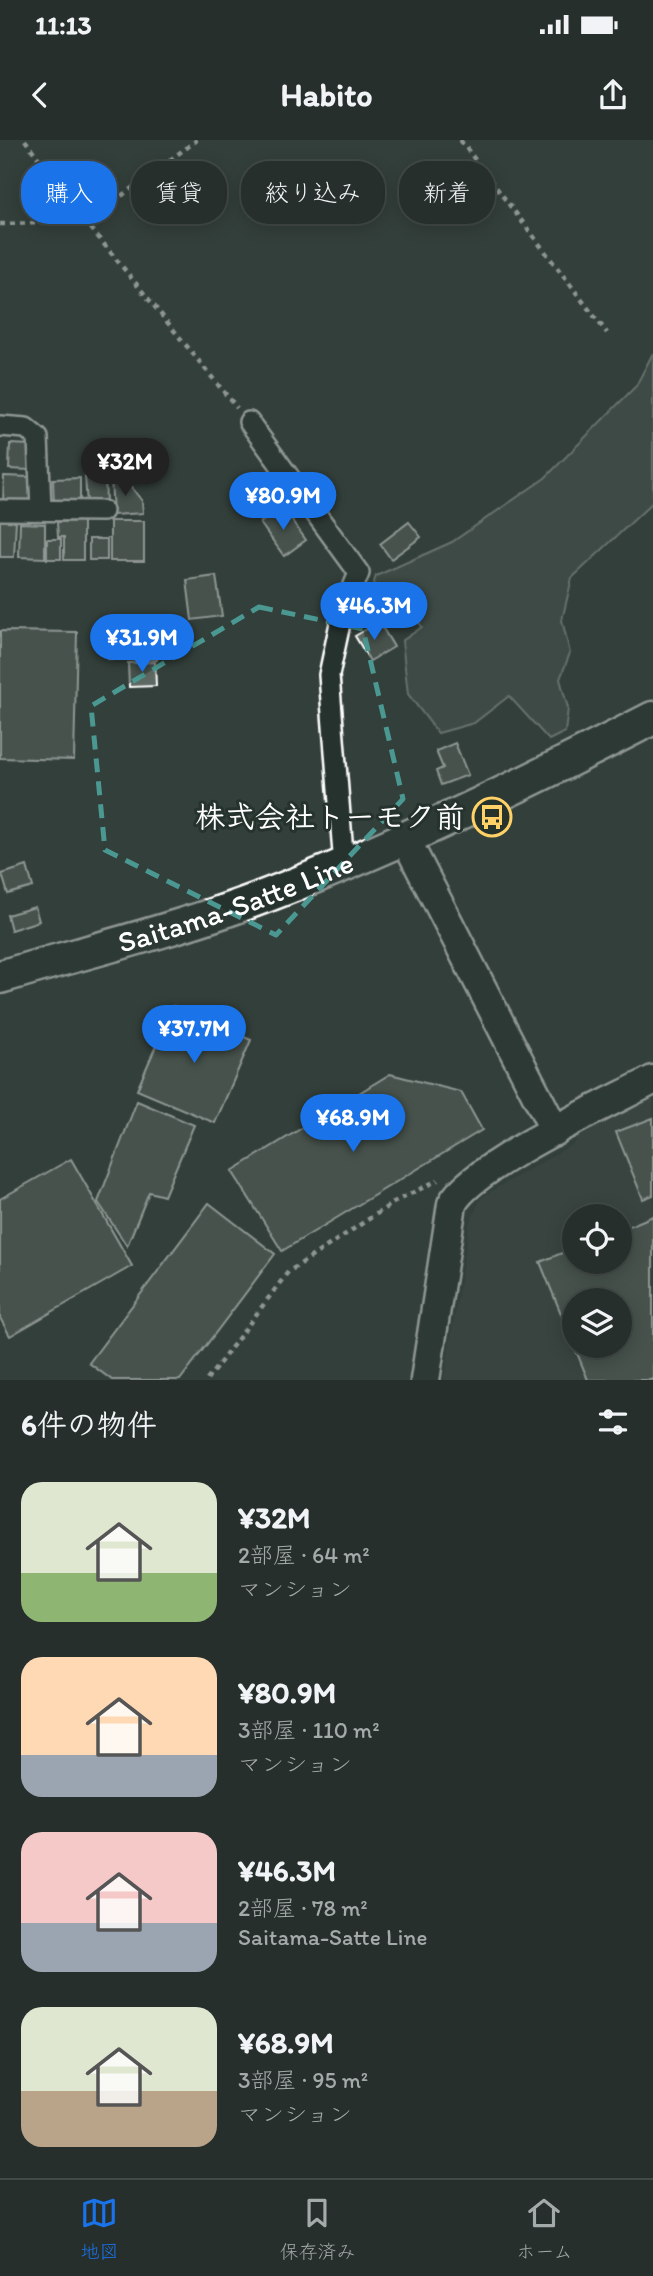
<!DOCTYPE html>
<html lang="ja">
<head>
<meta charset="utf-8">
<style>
  :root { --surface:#262f2c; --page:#323b38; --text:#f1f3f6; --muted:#a4a9a9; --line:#424a48; --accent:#1a73e8 }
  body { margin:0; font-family:Itim,"Klee One",sans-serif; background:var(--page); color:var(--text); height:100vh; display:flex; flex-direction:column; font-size:26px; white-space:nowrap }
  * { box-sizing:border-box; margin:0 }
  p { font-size:23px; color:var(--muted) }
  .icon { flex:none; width:38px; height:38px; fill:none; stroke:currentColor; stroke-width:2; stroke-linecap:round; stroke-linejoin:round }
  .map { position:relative; height:1240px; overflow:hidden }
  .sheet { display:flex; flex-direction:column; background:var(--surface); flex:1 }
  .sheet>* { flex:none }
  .guide { position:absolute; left:21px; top:21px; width:612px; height:63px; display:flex; gap:14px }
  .fabs { position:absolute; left:562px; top:1064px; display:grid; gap:14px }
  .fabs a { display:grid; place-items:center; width:70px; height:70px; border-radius:50%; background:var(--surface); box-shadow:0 4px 18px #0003,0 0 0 2px var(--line); font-size:35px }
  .price { position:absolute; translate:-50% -60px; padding:0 16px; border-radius:24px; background:var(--accent); color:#fff; font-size:23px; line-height:46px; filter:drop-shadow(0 2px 4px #0008) }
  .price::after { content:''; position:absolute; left:50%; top:42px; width:21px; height:16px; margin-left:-10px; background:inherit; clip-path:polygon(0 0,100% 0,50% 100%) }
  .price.active { background:#222; color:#fff }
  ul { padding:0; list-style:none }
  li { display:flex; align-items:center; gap:21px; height:175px; padding:0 21px }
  li span { display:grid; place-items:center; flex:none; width:196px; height:140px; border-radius:21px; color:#555 }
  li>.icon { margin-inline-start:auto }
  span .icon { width:84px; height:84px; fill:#fffc; stroke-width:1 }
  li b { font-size:30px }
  h2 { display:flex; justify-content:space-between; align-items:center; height:84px; padding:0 21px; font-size:30px }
  .chip { padding:0 24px; border-radius:28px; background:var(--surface); box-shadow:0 4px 18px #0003,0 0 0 2px var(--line); font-size:24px; line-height:63px }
  .chip.active { background:var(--accent); color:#fff }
  .status { display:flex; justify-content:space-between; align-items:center; height:49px; padding:0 35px; background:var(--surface); direction:ltr }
  .status svg { height:19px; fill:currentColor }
  header { display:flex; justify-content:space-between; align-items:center; height:91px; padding:0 21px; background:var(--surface); font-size:32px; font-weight:700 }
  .tab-bar { display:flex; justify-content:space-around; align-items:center; height:98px; border-top:2px solid var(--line); background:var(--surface); font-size:19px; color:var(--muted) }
  .tab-bar a { display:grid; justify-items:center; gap:4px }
  .tab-bar .active { color:var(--accent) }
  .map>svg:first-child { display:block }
  .built { fill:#404c47; fill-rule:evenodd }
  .green { fill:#4d5853; stroke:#a6aca9; stroke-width:2 }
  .building { fill:#5f6964; stroke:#fff; stroke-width:2; fill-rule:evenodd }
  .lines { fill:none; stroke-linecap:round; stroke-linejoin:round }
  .street-casing { stroke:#fff; stroke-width:24 }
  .secondary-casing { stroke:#fff; stroke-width:33 }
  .primary-casing { stroke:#fff; stroke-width:37 }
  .path { stroke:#fff; stroke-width:4.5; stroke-dasharray:5 5; stroke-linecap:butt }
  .street { stroke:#26332d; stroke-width:19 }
  .secondary { stroke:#26332d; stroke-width:28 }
  .primary { stroke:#26332d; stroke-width:32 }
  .marked { fill:none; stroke:#4b9892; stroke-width:5; stroke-dasharray:14 9; stroke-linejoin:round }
  .labels { text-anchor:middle; stroke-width:6; stroke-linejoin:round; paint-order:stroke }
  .poi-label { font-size:30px; font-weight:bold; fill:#fff; stroke:#26332d; text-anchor:end }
  .street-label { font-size:30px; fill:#fff; stroke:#26332d }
</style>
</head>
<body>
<div class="status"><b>11:13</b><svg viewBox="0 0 49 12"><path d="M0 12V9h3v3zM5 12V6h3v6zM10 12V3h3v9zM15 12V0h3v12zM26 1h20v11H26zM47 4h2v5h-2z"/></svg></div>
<header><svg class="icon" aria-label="back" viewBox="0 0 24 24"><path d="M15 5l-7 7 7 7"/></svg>Habito<svg class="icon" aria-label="share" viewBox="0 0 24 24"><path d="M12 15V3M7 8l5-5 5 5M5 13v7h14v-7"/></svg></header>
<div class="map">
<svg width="653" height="1240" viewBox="0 0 653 1240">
  <rect width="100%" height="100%" fill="#333f3a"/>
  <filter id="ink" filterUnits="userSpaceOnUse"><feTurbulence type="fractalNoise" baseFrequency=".0143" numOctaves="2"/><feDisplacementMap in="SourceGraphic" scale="14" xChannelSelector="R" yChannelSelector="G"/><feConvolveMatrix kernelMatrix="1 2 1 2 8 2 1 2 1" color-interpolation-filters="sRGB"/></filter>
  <g filter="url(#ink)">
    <!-- built -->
    <path class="built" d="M653 955V1240H444L470 1082 482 1057 575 1003 578 996ZM574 1076H620V1122H574ZM574 1160H620V1206H574Z"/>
    <!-- green -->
    <polygon class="green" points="653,213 653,362 572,438 562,480 570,513 560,539 568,568 565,592 549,600 509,556 474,583 438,593 408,554 402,501 422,487 412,471 366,467 376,436 452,402 545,338 636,246"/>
    <!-- building -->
    <g class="building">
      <polygon points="10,304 31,305 30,330 9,329"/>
      <polygon points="105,334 106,364 87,365 85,336"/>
      <polygon points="122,335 142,361 143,373 113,375 111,337"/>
      <polygon points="4,336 30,337 30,363 3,362"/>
      <polygon points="80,338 80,366 54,367 53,339"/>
      <polygon points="282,367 306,400 284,416 260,383"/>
      <polygon points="0,379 16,380 14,417 0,417"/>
      <polygon points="83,381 83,420 64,420 64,397 58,397 57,382"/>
      <rect x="110" y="381" width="34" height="40"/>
      <polygon points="409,382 421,397 391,419 380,404"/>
      <polygon points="20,383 45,384 45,418 19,417"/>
      <rect x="47" y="399" width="14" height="20"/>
      <rect x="89" y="399" width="18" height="21"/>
      <polygon points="216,436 222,476 192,480 187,440"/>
      <polygon points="379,482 394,507 370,521 355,496"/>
      <polygon points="0,491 77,492 74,620 0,618"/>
      <polygon points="108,492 158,493 157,520 108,519"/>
      <polygon points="155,522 156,546 129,547 128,523"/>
      <polygon points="455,603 468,635 441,645 436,631 443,628 436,611"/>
      <polygon points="27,726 33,747 8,754 2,734"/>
      <polygon points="35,767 39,781 11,790 7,775"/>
      <polygon points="173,866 251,900 215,983 137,950"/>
      <polygon points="390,934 461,952 482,990 282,1111 232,1031"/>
      <polygon points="137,961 194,985 164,1056 149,1052 127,1106 98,1062"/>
      <polygon points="653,978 653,1055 643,1059 616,992"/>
      <polygon points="71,1019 132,1126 10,1196 0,1178 0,1059"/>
      <polygon points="209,1063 275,1114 180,1240 112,1240 89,1223"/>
      <path d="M653 1076V1240H588L540 1122 574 1108V1122H620V1090ZM574 1160H620V1206H574Z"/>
    </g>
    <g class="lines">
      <defs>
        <g id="street">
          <polyline points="249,282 359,433 342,474 329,535 344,726"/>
          <polyline points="0,286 26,288 38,298 41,370"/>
          <polyline points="0,370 103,371"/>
        </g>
        <g id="secondary">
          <polyline points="406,700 555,991"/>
          <path d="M425 1240 452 1064C471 1026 609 963 653 940"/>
        </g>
        <g id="primary">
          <path id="s1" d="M0 837C81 813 164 793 244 764 385 712 519 647 653 578"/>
        </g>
      </defs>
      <!-- street casing -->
      <use href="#street" class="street-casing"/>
      <!-- secondary casing -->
      <use href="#secondary" class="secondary-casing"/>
      <!-- primary casing -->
      <use href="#primary" class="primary-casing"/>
      <!-- path -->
      <g class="path">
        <polyline points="25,0 86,82 237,268"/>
        <polyline points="460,0 607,193"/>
        <polyline points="0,84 86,82 197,0"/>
        <polyline points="207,1240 288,1132 396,1061 438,1040"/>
      </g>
      <!-- street -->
      <use href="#street" class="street"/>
      <!-- secondary -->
      <use href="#secondary" class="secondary"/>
      <!-- primary -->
      <use href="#primary" class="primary"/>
    </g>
  </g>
  <!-- marked area -->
  <path d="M0 0H653V1240H0ZM259 467 363 489 403 659 276 795 105 710 91 566Z" fill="#333f3a" fill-opacity=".55" fill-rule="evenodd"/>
  <path class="marked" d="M259 467 363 489 403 659 276 795 105 710 91 566Z"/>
  <!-- icons -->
  <defs>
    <symbol id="bus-ring" viewBox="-11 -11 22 22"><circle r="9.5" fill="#26332d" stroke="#ffd166" stroke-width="1.5"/><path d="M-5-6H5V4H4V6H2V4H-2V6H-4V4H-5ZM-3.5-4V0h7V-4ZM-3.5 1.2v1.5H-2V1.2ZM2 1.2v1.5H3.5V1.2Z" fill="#ffd166"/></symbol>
  </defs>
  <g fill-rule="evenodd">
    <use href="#bus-ring" x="470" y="655" width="44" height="44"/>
  </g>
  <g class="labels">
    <!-- poi labels -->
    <g class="poi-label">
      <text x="465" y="687">株式会社トーモク前</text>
    </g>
    <!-- street labels -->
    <g class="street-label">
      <text dy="10" stroke="none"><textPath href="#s1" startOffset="247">Saitama-Satte Line</textPath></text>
    </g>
  </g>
</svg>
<div class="fabs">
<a><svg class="icon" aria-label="locate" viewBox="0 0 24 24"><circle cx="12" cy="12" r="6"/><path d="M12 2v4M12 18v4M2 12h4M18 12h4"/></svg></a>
<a><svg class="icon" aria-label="layers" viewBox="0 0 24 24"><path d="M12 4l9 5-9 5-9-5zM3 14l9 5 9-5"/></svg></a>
</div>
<b class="price active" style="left:125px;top:358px">¥32M</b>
<b class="price" style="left:283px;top:392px">¥80.9M</b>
<b class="price" style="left:374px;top:502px">¥46.3M</b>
<b class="price" style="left:142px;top:534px">¥31.9M</b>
<b class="price" style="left:194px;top:925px">¥37.7M</b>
<b class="price" style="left:353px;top:1014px">¥68.9M</b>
<div class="guide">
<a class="chip active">購入</a>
<a class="chip">賃貸</a>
<a class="chip">絞り込み</a>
<a class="chip">新着</a>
</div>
</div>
<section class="sheet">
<h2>6件の物件<svg class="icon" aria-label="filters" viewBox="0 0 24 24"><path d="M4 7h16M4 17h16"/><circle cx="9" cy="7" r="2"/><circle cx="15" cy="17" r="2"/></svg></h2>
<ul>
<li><span style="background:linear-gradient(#dfe7d0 65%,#8fb573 0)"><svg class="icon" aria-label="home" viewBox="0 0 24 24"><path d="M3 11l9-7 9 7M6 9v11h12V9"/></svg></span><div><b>¥32M</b><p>2部屋 · 64 m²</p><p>マンション</p></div></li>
<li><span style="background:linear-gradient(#ffd9b3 70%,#9aa5b1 0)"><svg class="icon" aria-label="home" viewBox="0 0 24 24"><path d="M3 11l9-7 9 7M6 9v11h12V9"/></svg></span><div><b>¥80.9M</b><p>3部屋 · 110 m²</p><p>マンション</p></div></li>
<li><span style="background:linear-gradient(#f6c9c9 65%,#9aa5b1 0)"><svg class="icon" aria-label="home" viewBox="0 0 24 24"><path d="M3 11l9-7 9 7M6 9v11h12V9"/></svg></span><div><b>¥46.3M</b><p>2部屋 · 78 m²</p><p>Saitama-Satte Line</p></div></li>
<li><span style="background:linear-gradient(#dfe7d0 60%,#b9a48a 0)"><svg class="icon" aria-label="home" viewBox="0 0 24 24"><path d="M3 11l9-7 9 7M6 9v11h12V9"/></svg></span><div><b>¥68.9M</b><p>3部屋 · 95 m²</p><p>マンション</p></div></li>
</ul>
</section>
<nav class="tab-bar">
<a class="active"><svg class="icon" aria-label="map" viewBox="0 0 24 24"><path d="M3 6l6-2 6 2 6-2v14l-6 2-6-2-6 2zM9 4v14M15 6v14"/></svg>地図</a>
<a><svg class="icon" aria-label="saved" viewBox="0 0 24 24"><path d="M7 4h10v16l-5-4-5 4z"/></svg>保存済み</a>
<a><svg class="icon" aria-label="home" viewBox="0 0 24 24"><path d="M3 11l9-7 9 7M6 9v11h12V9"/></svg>ホーム</a>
</nav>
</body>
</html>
